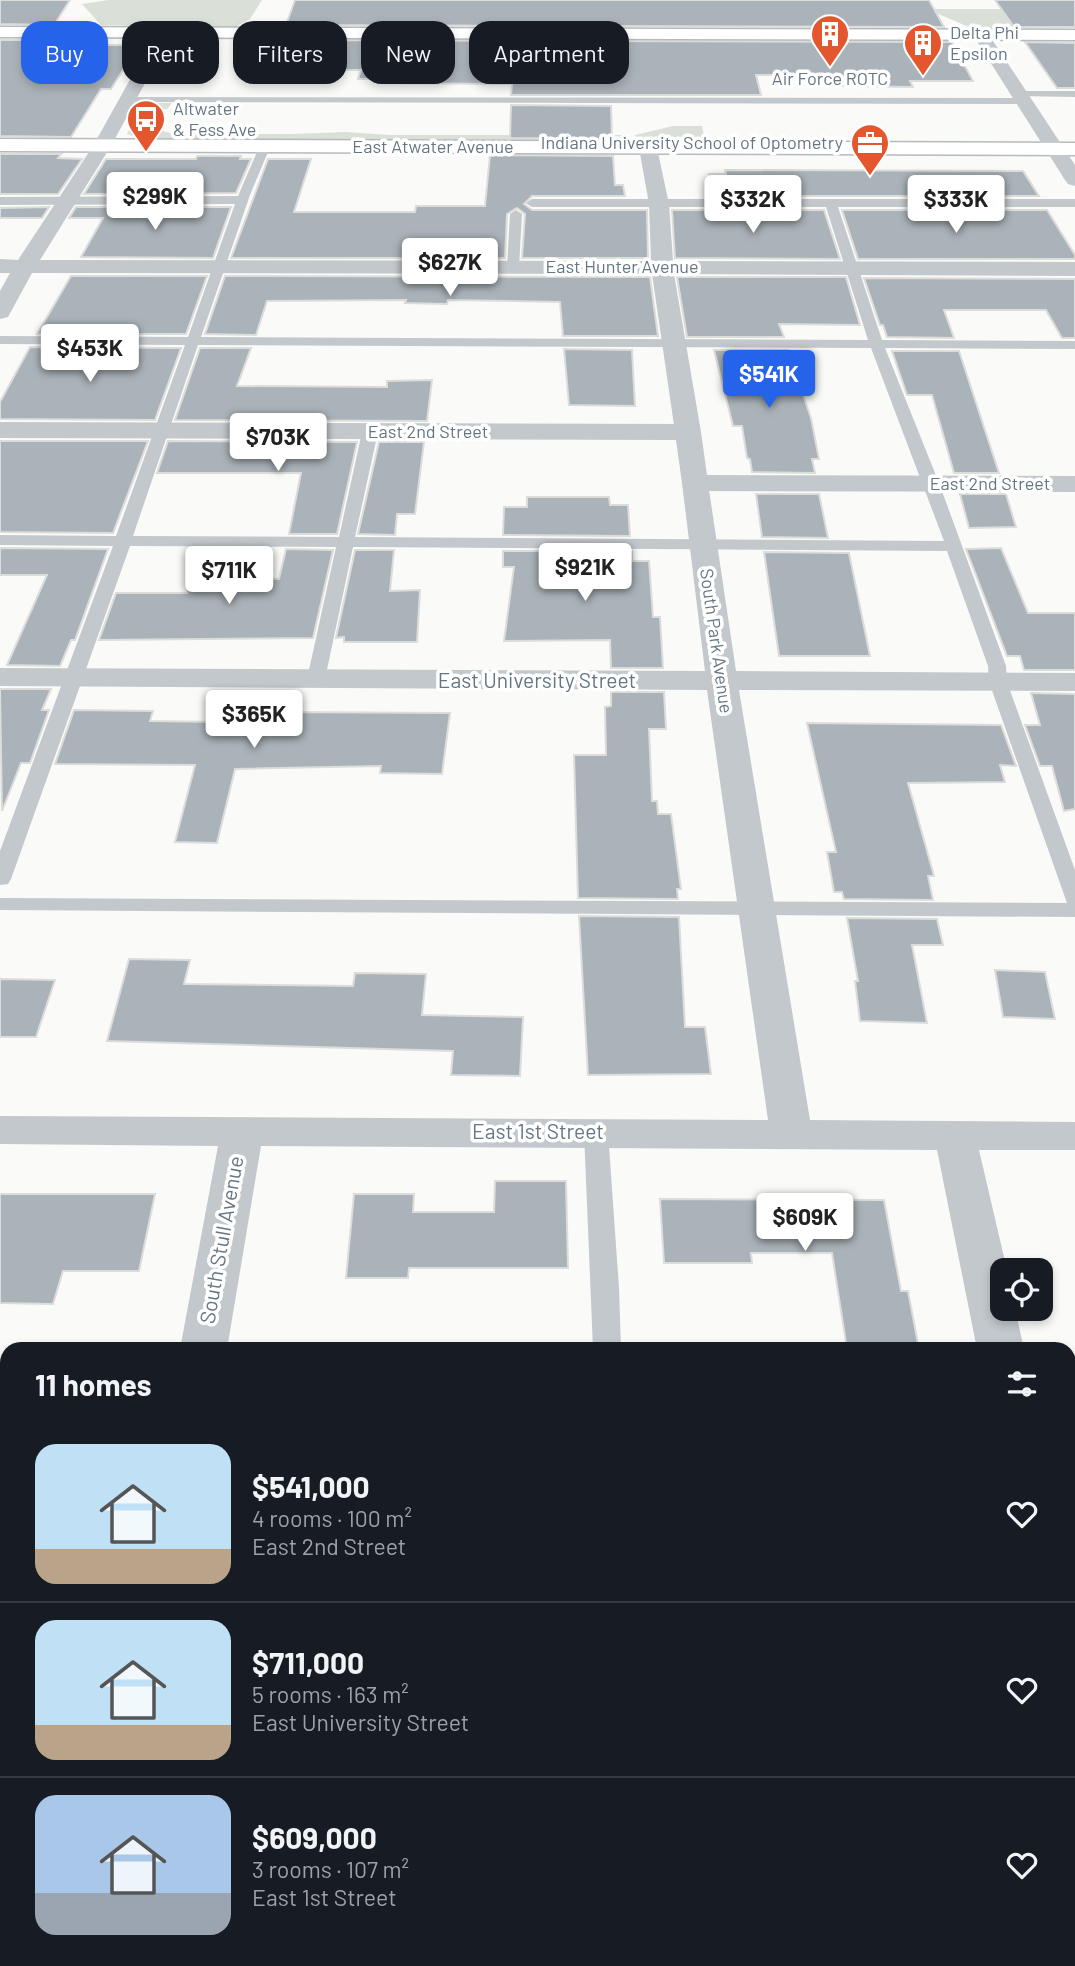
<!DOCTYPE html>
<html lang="en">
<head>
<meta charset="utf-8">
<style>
  :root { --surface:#171b24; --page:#242831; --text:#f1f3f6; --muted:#9ea1a6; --line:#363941; --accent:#2563eb }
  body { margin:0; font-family:Barlow,sans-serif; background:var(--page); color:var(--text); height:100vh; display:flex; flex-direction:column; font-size:26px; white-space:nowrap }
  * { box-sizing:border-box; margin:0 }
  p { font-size:23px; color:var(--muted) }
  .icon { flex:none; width:38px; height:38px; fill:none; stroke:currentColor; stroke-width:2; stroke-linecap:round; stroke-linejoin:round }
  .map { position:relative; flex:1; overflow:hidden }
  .sheet { position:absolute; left:0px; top:1342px; width:1076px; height:625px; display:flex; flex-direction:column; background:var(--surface); border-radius:21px 21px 0 0; box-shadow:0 4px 10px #0003 }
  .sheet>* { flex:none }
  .top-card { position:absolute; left:21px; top:21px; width:700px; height:63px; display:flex; gap:14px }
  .controls { position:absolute; left:990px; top:1258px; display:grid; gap:14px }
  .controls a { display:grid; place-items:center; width:63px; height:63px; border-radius:14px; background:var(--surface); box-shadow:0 4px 10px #0003; font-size:35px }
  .price { position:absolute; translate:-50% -60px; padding:0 16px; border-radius:7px; background:#fff; color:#222; font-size:23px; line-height:46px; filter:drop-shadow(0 2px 4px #0008) }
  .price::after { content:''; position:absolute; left:50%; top:42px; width:21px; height:16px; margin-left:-10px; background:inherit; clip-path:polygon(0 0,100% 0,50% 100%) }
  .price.active { background:var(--accent); color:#fff }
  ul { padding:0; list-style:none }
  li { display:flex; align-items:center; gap:21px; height:175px; padding:0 35px }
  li+li { border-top:2px solid var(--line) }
  li span { display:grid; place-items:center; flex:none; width:196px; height:140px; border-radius:21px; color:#555 }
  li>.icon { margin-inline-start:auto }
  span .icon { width:84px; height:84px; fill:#fffc; stroke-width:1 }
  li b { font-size:30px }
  h2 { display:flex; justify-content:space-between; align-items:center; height:84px; padding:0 35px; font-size:30px }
  .chip { padding:0 24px; border-radius:21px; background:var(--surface); box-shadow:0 4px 10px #0003; font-size:24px; line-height:63px }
  .chip.active { background:var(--accent); color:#fff }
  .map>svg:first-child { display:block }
  .green { fill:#dadfd7 }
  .building { fill:#aab3b9; stroke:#dcdcda; stroke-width:2 }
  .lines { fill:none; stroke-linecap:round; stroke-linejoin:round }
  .primary-casing { stroke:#b5babe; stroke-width:3 }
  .service { fill:#c3c8cc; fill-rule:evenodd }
  .minor { fill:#c3c8cc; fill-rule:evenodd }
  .tertiary { fill:#c3c8cc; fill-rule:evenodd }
  .primary { fill:#fff; fill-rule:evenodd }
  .labels { text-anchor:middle; stroke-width:7; stroke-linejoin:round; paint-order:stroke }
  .far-poi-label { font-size:18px; fill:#657683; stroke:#fff; text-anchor:start }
  .far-street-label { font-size:18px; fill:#657683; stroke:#fff }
  .street-label { font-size:21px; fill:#657683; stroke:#fff }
</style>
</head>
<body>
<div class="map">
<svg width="1075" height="1966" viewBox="0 0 1075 1966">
  <rect width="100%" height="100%" fill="#fafaf8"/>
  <!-- green -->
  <g class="green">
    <polygon points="109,0 262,0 250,19 235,27 101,25 82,4"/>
    <polygon points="927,9 1046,9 1060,28 971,28"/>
    <path d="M153 103H172L167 109 150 110 142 126C155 126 163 133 177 134H293L345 132 390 135H628V140L142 139 127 134 142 106Z"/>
    <polygon points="673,126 702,126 705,141 635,140 635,135"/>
  </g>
  <!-- building -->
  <g class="building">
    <polygon points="0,0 70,0 54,25 0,24"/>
    <polygon points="295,0 929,0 944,27 286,25"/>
    <polygon points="995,0 1075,0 1075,27 1014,27"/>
    <polygon points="0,40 43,40 40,45 128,45 127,48 137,48 111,89 101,89 71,137 0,136"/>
    <polygon points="280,40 952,42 973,81 910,81 913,87 837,86 833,75 756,75 761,95 511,95 512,84 378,83 379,79 358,79 361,70 268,70"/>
    <polygon points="1025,42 1075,43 1075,88 1057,88"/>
    <polygon points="511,105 611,106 612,139 510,138"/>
    <polygon points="0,154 61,154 58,158 82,159 58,194 0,194"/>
    <polygon points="490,155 613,156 615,185 623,185 625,196 532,196 524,204 532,210 647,210 648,258 522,258 525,214 517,208 507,214 505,258 231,258 268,159 311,159 294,212 415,212 416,206 485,206"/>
    <polygon points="197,156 241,156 240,159 251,159 236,193 84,194 106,159 196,159"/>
    <polygon points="725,170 1023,171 1039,196 712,196 709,174 726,174"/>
    <polygon points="49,207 42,218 0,218 0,208"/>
    <polygon points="76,207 231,207 213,258 81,257 103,218 69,218"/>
    <polygon points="672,210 824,210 840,259 675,258"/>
    <polygon points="842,210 1047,210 1075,255 1075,259 858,259"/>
    <polygon points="71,276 207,276 186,334 37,334"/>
    <polygon points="225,276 650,277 658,336 563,336 560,302 448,300 447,304 405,303 406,300 267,301 256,335 205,334"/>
    <polygon points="677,277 846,277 860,325 779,324 784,337 687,337"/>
    <polygon points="864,278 1075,279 1075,338 1062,338 1046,310 944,310 954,338 887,337 883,325 880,325"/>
    <polygon points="30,347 181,348 155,420 0,419 0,402"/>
    <polygon points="200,348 251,348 237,386 387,387 387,381 432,380 427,421 175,420"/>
    <polygon points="564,349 632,350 635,406 569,405"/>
    <polygon points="714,350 788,350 811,418 819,459 812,459 815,473 752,472 750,459 747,458 742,426 733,426"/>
    <polygon points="892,351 959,351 999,473 954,473 932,395 907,395"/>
    <polygon points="0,441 148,441 113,533 0,532"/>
    <polygon points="168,441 357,442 337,534 289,534 301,473 157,473"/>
    <polygon points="379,442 424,442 415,514 397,514 395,535 358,534"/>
    <polygon points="756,494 819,494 828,538 762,537"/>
    <polygon points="960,494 1006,494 1016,527 969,528"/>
    <polygon points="527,497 609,497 610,505 628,505 630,536 503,535 504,507 527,507"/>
    <polygon points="0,548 108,549 75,640 71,640 60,666 7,665 47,575 0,575"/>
    <polygon points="1001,548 1028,613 1075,613 1075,670 1024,670 1020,656 1007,656 966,549"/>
    <polygon points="286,549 333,550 313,638 99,640 116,593 187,593 193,577 279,579"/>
    <polygon points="355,550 394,550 390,591 420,590 417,642 344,642 344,637 336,638"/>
    <polygon points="503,551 632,551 632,561 649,561 653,617 660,617 663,668 611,668 610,640 504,641 514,567 503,567"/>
    <polygon points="764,552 849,553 870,656 779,656"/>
    <polygon points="0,689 51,689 42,710 49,710 30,763 21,763 2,811"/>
    <polygon points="611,692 664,692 666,729 649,729 652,801 657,801 658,814 671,814 681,889 677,889 678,899 578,898 574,755 606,755 605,707 611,706"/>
    <polygon points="1031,693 1075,694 1075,809 1064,811 1052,766 1040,766 1025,725 1040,725"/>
    <polygon points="74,710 153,711 150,721 282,723 283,712 450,713 442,774 380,773 381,766 235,769 217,843 175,842 195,765 55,764"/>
    <polygon points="807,723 1001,725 1016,766 1000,765 1005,782 908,783 934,876 928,876 933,900 844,899 842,892 834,892 827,852 836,852"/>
    <polygon points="579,916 679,917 685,1027 705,1027 711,1074 588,1075"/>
    <polygon points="847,918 937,919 943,945 912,945 927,1023 860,1021 855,981 858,981"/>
    <polygon points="129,959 190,960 184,984 353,986 355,973 426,974 422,1015 523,1017 520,1076 451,1075 453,1051 107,1041"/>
    <polygon points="995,970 1045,972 1055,1019 1003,1017"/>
    <polygon points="0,979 55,980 36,1037 0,1037"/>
    <polygon points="495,1181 566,1181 568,1268 409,1268 408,1278 346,1278 354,1194 414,1194 413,1212 494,1212"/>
    <polygon points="0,1194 155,1194 139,1271 63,1271 53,1304 0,1303"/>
    <polygon points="660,1199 884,1200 901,1291 908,1291 919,1349 847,1349 832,1253 751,1253 752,1263 664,1263"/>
  </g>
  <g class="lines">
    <defs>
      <g id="primary">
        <polygon points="0,27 1075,30 1075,40 0,37"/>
        <polygon points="0,139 1075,143 1075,155 0,151"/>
      </g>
    </defs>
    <!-- primary casing -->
    <use href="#primary" class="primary-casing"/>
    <!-- service -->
    <g class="service">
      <polygon points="1021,91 1075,91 1075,97 1017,96 1017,92"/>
      <polygon points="128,97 1026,98 1031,101 1026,104 124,102 124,98"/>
      <path d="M260 145 270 147 250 195 201 337 868 340 826 207H532L526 203 532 199H1075V207H838L882 340 1075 341V349L885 348 939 483 1006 666 1007 682 1075 870V917L0 910V898L1067 903 989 682 988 666 947 551 353 547 325 679 316 685 307 679 336 547 130 546 11 879 8 884 0 885V851L113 546 0 545V535L116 536 185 345 0 344V336L188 337 235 204 0 205V197L238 196ZM198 345 871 348 944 541 355 537 378 432 370 427 362 432 339 537 133 536Z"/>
      <polygon points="516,210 522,214 519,267 513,271 507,267 510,214"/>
      <polygon points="596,1123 605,1126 608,1132 619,1288 621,1349 593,1349 584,1132 587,1126"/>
      <polygon points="597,1960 633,1960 634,1966 598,1966"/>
    </g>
    <!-- minor -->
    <g class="minor">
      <polygon points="164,28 172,33 111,146 40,260 651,261 649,204 639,148 648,142 657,148 669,204 673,261 1075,262 1075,276 674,274 701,432 697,437 688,440 679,437 675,432 652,274 32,273 8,317 0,319 0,291 10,273 0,273 0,259 18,260 93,146 156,33"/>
      <polygon points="981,30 987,32 1075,165 1075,186 1068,184 1065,180 973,35"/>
      <polygon points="695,475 704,477 708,483 736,671 1075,673 1075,691 739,690 810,1120 1075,1122 1075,1150 979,1150 1007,1270 1003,1270 1003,1309 1015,1309 1024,1349 977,1349 937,1150 261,1146 227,1349 180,1349 218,1146 0,1144 0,1116 768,1120 707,690 0,686 0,668 705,671 682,483 686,477"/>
      <polygon points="1069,1634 1075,1636 1075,1709 1069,1706"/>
      <polygon points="65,1960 127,1960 126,1966 64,1966"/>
    </g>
    <!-- tertiary -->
    <polygon class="tertiary" points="0,422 688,424 697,427 701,432 707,475 1075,476 1075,492 695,491 686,489 682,483 676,440 0,438"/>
    <!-- primary -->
    <use href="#primary" class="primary"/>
  </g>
  <!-- icons -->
  <defs>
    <symbol id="building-pin" viewBox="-11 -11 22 30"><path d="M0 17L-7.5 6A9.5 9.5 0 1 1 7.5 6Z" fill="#e4572e" stroke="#fff"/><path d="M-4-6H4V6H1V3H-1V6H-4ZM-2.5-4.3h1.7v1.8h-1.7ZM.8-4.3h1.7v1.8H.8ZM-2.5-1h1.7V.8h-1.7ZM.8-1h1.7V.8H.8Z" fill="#fff"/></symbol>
    <symbol id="bus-pin" viewBox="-11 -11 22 30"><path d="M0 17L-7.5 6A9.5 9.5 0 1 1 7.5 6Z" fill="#e4572e" stroke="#fff"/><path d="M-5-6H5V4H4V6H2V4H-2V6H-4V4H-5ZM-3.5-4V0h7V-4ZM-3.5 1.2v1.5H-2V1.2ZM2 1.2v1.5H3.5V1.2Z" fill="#fff"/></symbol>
    <symbol id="office-pin" viewBox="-11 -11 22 30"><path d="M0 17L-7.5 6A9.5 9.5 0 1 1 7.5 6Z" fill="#e4572e" stroke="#fff"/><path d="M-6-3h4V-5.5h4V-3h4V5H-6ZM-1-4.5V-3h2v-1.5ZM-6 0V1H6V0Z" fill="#fff"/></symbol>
  </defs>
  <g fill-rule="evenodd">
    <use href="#building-pin" x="808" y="12" width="44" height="60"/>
    <use href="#building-pin" x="901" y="21" width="44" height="60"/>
    <use href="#bus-pin" x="124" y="97" width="44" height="60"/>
    <use href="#office-pin" x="848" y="121" width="44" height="60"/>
  </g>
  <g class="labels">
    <!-- far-poi labels -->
    <g class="far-poi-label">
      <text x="950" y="39">Delta Phi<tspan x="950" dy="21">Epsilon</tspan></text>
      <text x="830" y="85" text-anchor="middle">Air Force ROTC</text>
      <text x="173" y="115">Altwater<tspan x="173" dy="21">&amp; Fess Ave</tspan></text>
      <text x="843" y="149" text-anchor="end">Indiana University School of Optometry</text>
    </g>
    <!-- far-street labels -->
    <g class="far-street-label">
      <text x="433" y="153">East Atwater Avenue</text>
      <text x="622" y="273">East Hunter Avenue</text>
      <text x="428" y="438">East 2nd Street</text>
      <text x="990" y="490">East 2nd Street</text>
      <text transform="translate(716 641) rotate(82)" y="6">South Park Avenue</text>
    </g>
    <!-- street labels -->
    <g class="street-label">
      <text x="537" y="688">East University Street</text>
      <text x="538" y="1139">East 1st Street</text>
      <text transform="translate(222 1240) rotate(-80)" y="7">South Stull Avenue</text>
    </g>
  </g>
</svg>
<div class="controls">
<a><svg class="icon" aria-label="locate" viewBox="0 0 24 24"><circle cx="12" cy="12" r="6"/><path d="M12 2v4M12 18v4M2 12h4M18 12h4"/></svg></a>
</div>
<b class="price" style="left:155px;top:232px">$299K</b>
<b class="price" style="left:753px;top:235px">$332K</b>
<b class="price" style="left:956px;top:235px">$333K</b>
<b class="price" style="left:450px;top:298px">$627K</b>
<b class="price" style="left:90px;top:384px">$453K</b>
<b class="price active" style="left:769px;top:410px">$541K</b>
<b class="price" style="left:278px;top:473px">$703K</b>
<b class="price" style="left:585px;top:603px">$921K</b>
<b class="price" style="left:229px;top:606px">$711K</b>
<b class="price" style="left:254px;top:750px">$365K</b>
<b class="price" style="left:805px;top:1253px">$609K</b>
<div class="top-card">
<a class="chip active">Buy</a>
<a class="chip">Rent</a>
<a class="chip">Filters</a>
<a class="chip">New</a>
<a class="chip">Apartment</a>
</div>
<section class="sheet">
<h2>11 homes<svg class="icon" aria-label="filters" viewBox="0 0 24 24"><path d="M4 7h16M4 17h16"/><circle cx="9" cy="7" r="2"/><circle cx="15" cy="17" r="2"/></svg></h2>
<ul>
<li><span style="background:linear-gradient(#bfe0f5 75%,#b9a48a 0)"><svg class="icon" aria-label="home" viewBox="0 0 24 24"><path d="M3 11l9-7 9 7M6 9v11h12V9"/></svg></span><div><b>$541,000</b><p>4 rooms · 100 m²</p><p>East 2nd Street</p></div><svg class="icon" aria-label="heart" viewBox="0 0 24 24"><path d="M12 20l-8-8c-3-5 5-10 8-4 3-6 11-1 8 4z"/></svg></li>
<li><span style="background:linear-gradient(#bfe0f5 75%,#b9a48a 0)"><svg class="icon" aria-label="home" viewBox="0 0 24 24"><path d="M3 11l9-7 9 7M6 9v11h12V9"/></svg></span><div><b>$711,000</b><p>5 rooms · 163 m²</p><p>East University Street</p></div><svg class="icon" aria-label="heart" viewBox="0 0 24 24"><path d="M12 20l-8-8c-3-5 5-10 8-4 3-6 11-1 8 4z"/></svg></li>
<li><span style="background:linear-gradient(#a9c7e8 70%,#9aa5b1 0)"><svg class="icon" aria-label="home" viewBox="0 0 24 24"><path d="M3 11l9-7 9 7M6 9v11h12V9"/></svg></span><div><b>$609,000</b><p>3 rooms · 107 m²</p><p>East 1st Street</p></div><svg class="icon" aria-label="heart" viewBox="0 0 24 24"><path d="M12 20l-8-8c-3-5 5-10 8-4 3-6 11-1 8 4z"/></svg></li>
</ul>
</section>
</div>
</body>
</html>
